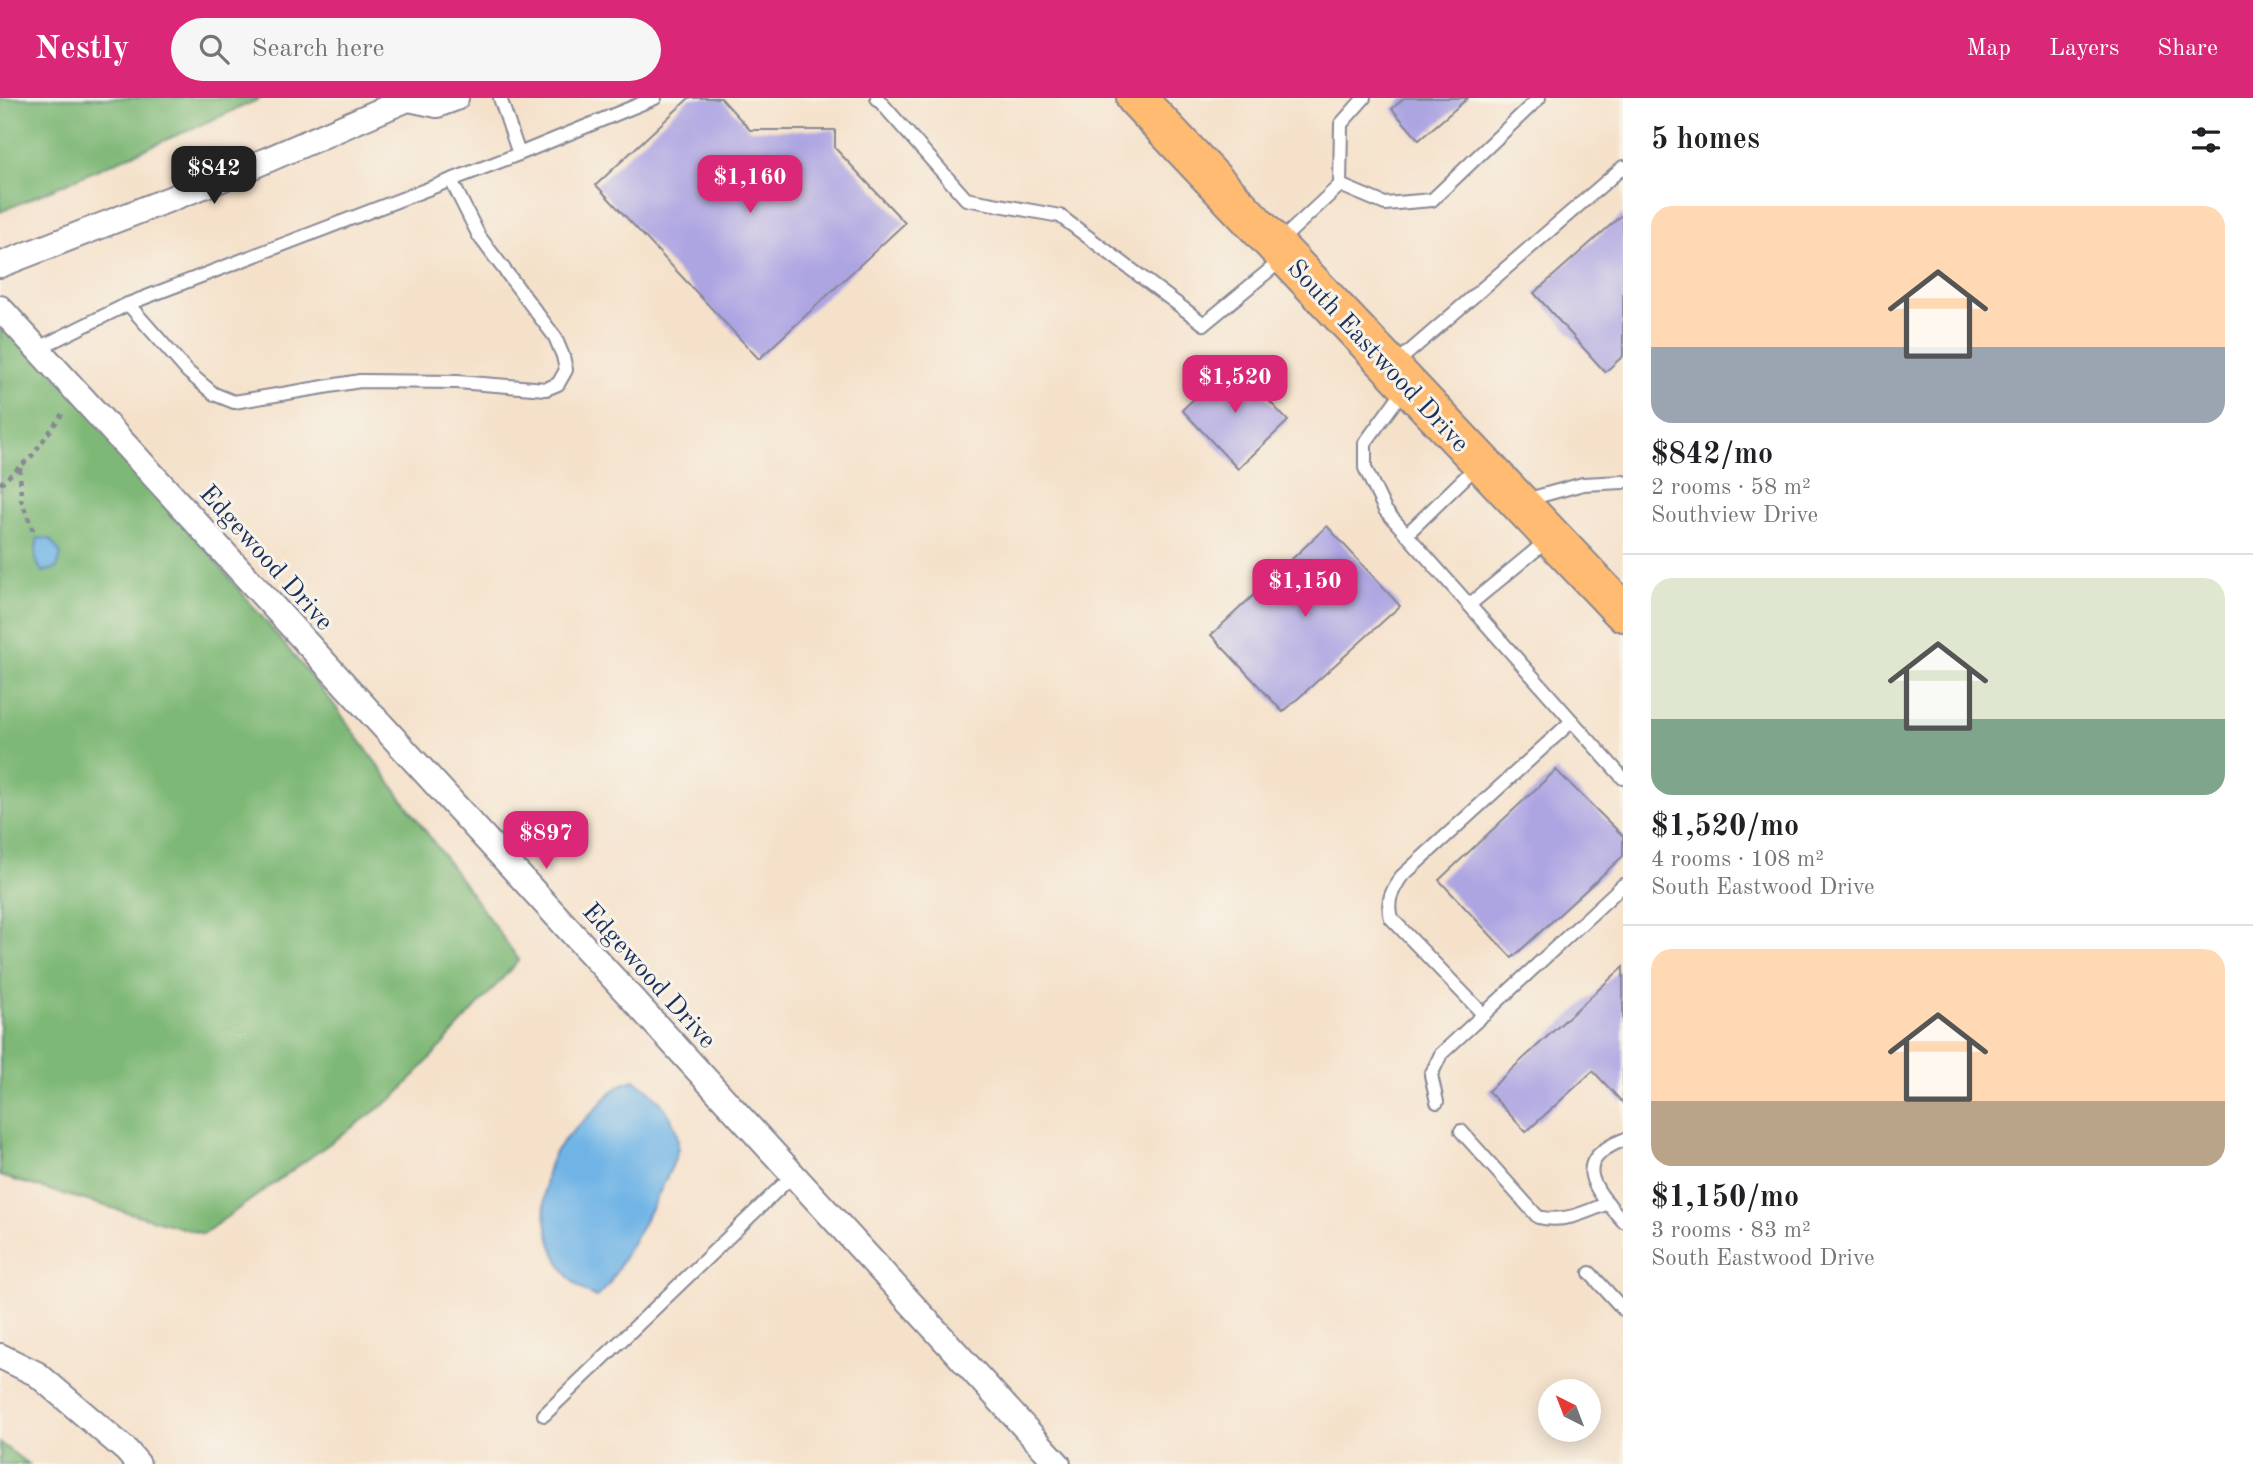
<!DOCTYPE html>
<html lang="en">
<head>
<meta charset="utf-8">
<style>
  :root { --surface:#fff; --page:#f6f6f6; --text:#202124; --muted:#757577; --line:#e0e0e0; --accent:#db2777 }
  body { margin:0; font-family:"Old Standard TT",serif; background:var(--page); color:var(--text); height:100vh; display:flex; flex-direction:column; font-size:26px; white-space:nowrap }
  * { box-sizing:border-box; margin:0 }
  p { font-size:23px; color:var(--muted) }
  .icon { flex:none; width:38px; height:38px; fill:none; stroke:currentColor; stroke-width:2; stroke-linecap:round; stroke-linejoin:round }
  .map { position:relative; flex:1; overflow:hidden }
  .sheet { display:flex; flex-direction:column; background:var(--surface); width:630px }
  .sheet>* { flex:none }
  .needle { width:46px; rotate:318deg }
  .fabs { position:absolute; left:1538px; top:1281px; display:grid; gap:14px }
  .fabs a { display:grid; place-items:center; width:63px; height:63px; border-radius:50%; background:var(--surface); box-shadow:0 4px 18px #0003; font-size:35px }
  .price { position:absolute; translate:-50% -60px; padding:0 16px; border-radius:14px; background:var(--accent); color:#fff; font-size:23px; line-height:46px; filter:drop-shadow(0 2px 4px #0008) }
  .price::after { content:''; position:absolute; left:50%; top:42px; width:21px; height:16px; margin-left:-10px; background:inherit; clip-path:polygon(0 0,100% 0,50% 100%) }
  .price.on { background:#222; color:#fff }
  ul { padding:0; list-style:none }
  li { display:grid; align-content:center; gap:14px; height:371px; padding:0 28px }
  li+li { border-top:2px solid var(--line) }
  li span { display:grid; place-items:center; height:217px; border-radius:21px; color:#555 }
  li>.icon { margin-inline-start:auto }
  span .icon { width:126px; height:126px; fill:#fffc; stroke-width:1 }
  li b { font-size:30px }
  h2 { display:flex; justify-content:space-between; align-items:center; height:84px; padding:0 28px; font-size:30px }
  header { display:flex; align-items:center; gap:42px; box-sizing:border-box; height:98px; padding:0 35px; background:var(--accent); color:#fff }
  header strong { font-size:33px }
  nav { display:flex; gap:38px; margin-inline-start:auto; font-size:24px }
  .search { width:490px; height:63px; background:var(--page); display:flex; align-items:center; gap:18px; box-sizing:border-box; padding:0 24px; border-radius:38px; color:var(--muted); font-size:26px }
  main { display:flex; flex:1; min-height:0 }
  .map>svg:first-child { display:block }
  .forest { fill:#7eb876; stroke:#4c746a; stroke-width:2 }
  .water { fill:#70b4e6; stroke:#4672a2; stroke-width:2 }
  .building { fill:#ada5e2 }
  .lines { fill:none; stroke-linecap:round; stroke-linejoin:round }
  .lane-casing { stroke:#888894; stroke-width:16 }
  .street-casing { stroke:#888894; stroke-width:28 }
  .primary-casing { stroke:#888894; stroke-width:42 }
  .path { stroke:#888894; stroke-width:4.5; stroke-dasharray:5 5; stroke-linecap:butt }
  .lane { stroke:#fff; stroke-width:12 }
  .street { stroke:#fff; stroke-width:24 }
  .primary { stroke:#ffbb71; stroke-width:38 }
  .labels { text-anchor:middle; stroke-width:6; stroke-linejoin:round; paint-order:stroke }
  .street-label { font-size:26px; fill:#1b2f5e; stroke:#f7f3e8 }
</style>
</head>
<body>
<header>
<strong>Nestly</strong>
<div class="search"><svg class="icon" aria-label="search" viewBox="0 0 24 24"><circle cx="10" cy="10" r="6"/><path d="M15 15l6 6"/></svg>Search here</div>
<nav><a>Map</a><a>Layers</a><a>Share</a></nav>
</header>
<main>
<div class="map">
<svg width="1623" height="1366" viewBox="0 0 1623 1366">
  <rect width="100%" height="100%" fill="#f7f3e8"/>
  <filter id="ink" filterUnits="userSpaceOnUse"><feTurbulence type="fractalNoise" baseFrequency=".0143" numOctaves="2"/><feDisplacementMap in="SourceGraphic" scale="14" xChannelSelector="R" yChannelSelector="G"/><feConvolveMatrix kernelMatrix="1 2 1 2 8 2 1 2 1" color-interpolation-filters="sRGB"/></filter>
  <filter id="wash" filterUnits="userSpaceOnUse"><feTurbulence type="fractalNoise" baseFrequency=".00686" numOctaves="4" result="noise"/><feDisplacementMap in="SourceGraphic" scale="28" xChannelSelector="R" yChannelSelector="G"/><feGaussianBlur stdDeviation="1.57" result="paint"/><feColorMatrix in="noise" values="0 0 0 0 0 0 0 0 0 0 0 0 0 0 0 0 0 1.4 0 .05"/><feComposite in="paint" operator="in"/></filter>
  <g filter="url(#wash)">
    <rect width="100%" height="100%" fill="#f5e1ca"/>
    <!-- forest -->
    <g class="forest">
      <polygon points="0,0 262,0 0,114"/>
      <polygon points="0,201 332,604 519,862 396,998 203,1136 0,1078"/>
      <polygon points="0,1345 28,1366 0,1366"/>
    </g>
    <!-- water -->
    <g class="water">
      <path d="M38 440 50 441 61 456 57 470 43 474C33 463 35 453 38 440Z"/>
      <path d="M635 982C656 995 679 1022 678 1048 678 1068 621 1164 608 1188L597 1199C548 1183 533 1099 553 1058 559 1044 581 1026 593 1014 606 1000 615 986 635 982Z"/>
    </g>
    <g id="blocks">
      <!-- building -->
      <g class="building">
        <polygon points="689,0 721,0 750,32 835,32 835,50 905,125 759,261 596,87"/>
        <polygon points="1404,0 1468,0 1419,42 1392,11"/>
        <polygon points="1623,116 1623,258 1605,274 1534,195"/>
        <polygon points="1233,264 1288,323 1238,371 1182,312"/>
        <polygon points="1327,428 1400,508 1283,614 1211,537"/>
        <polygon points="1556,672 1623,738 1623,758 1512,860 1439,782"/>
        <polygon points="1623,869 1623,1005 1593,973 1526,1034 1488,993"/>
      </g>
    </g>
  </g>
  <g filter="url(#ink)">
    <use href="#blocks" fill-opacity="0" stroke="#888894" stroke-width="2"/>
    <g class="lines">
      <defs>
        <g id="lane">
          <polyline points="500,0 519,56 655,0"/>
          <polyline points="877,0 966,101 1060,118 1204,226 1283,161"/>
          <polyline points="1340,87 1385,106 1432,102 1539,0"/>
          <polyline points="1278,145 1340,87 1341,26 1364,0"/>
          <polyline points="128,206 188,274 214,296 234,304 360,283 457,284 546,291 558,286 566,272 563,258 555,239 479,138 451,82"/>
          <polyline points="37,251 128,206 519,56"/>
          <polyline points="1394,267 1623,69"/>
          <polyline points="1405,290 1365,345 1365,370 1385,412 1572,623"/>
          <polyline points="1525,402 1583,386 1623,384"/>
          <polyline points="1407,436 1479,366"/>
          <polyline points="1469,507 1549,441"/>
          <path d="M1484 917 1391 820C1386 803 1392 793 1401 779L1572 623 1623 680"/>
          <polyline points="1437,1004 1431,977 1441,956 1623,787"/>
          <path d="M1461 1033 1538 1119C1564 1125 1584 1115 1608 1105"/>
          <path d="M1623 1042C1568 1064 1596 1092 1623 1123"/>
          <polyline points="1590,1175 1623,1211"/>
          <polyline points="544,1317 793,1077"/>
        </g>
        <g id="street">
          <polyline points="409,1 437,7 456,0"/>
          <polyline points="0,167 237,75 410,0"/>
          <polyline points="0,210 1058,1366"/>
          <polyline points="0,1258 37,1276 126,1352 138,1366"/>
        </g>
        <polyline id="primary" points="1136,0 1623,514"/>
      </defs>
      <!-- lane casing -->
      <use href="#lane" class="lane-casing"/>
      <!-- street casing -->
      <use href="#street" class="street-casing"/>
      <!-- primary casing -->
      <use href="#primary" class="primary-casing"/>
      <!-- path -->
      <g class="path">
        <polyline points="20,370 21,401 33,433"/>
        <polyline points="0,386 32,358 62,316"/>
      </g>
      <!-- lane -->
      <use href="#lane" class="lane"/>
      <!-- street -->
      <use href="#street" class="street"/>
      <!-- primary -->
      <use href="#primary" class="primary"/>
    </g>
  </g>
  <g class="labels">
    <!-- street labels -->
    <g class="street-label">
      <text transform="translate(1379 257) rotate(47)" y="9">South Eastwood Drive</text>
      <text transform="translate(267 459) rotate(48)" y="9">Edgewood Drive</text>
      <text transform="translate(650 877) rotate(48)" y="9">Edgewood Drive</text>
    </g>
  </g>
</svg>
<div class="fabs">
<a><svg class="needle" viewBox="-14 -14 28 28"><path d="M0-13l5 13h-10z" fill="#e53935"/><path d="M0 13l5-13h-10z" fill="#757577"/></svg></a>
</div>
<b class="price on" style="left:214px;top:108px">$842</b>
<b class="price" style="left:750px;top:117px">$1,160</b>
<b class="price" style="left:1235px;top:317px">$1,520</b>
<b class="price" style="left:1305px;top:521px">$1,150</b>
<b class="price" style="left:546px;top:773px">$897</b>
</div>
<section class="sheet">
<h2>5 homes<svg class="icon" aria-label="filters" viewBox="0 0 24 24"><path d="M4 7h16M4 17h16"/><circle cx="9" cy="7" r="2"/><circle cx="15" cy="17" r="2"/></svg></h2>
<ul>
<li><span style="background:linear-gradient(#ffd9b3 65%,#9aa5b1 0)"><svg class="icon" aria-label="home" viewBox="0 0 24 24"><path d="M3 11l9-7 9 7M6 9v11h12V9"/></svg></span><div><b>$842/mo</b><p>2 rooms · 58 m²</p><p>Southview Drive</p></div></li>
<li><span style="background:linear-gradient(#dfe7d0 65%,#7fa58c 0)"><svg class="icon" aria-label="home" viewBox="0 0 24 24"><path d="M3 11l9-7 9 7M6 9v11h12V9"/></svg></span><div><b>$1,520/mo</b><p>4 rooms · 108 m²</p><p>South Eastwood Drive</p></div></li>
<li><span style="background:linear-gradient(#ffd9b3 70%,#b9a48a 0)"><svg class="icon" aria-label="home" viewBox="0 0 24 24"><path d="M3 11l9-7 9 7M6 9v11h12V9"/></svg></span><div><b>$1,150/mo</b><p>3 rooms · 83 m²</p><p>South Eastwood Drive</p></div></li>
</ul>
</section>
</main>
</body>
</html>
